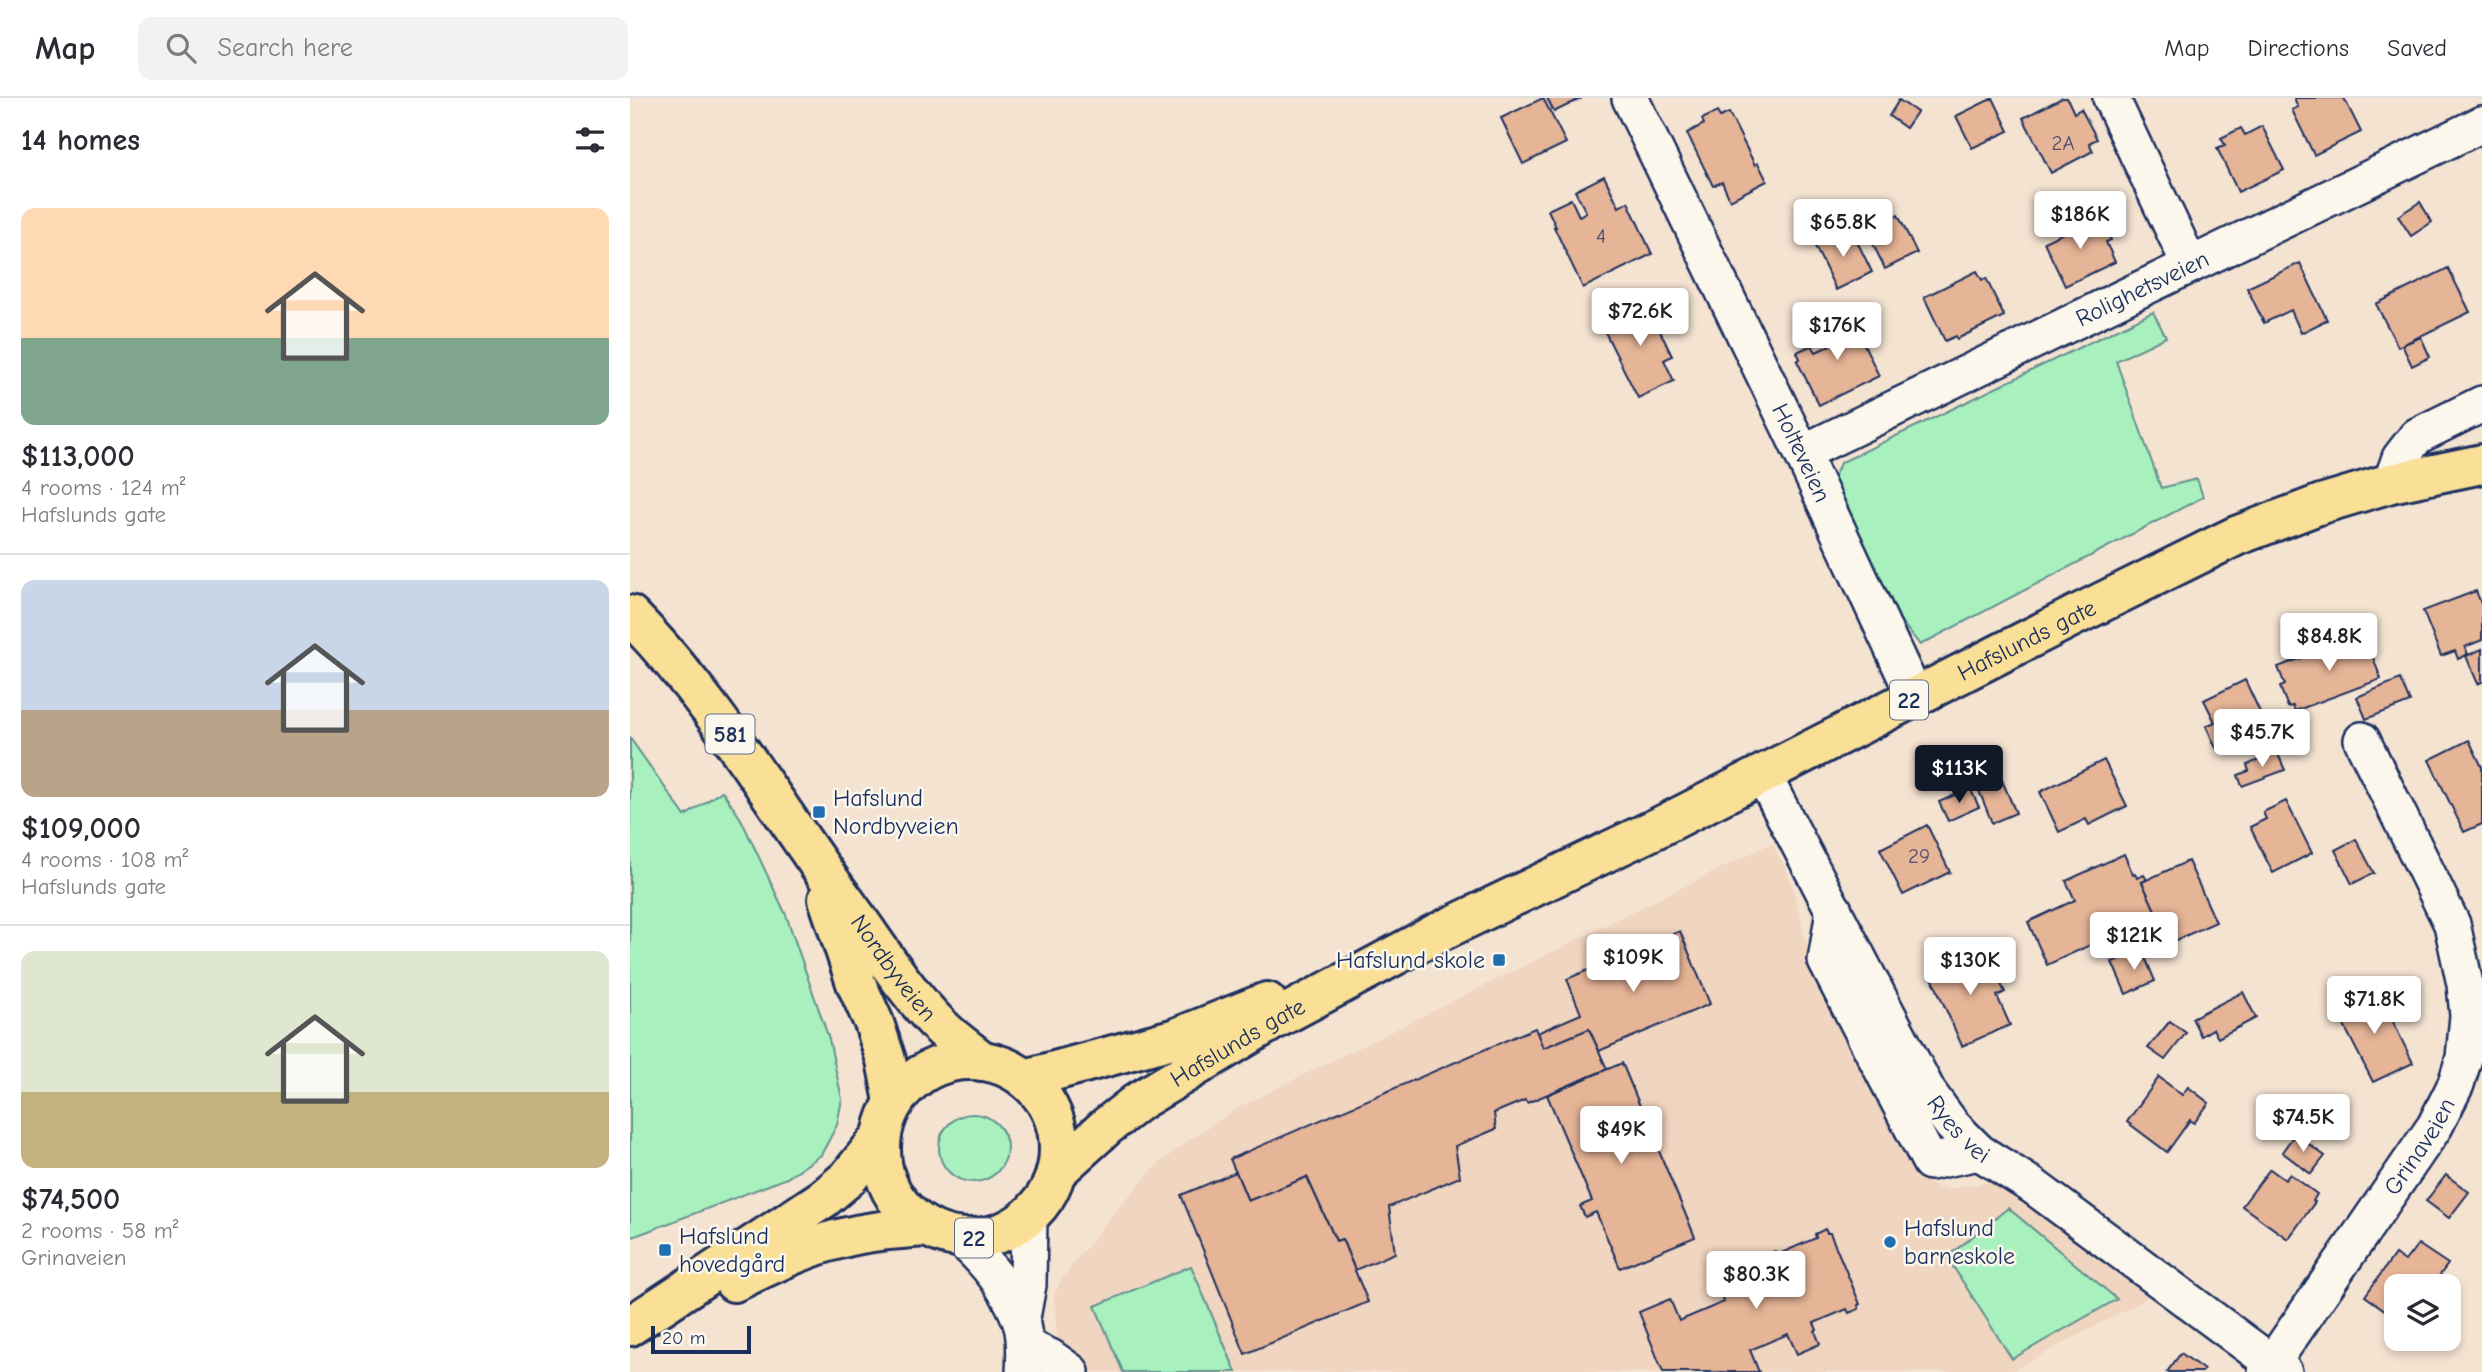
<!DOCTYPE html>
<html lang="en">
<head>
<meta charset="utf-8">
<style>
  :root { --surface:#fff; --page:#f2f2f3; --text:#2b2b33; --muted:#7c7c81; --line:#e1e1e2; --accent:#111827 }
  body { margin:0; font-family:"Comic Neue",sans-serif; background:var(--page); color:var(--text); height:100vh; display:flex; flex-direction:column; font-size:26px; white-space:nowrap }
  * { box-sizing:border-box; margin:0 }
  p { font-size:23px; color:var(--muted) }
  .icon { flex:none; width:38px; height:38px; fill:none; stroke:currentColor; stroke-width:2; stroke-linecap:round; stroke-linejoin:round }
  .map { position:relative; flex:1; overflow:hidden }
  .side { display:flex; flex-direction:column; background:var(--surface); width:630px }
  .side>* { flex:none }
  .buttons { position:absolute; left:1754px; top:1176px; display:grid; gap:14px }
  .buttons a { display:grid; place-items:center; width:77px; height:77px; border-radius:14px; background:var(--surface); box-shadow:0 4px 10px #0003; font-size:35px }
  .scale { position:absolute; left:21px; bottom:18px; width:100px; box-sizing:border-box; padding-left:7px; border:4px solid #1b2f5e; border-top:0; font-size:19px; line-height:24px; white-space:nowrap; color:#1b2f5e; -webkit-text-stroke:5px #fbf7ec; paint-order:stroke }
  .price { position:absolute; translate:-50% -60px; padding:0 16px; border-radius:7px; background:#fff; color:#222; font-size:23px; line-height:46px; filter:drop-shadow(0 2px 4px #0008) }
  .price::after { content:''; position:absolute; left:50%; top:42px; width:21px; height:16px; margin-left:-10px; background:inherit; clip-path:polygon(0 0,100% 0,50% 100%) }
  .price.active { background:var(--accent); color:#fff }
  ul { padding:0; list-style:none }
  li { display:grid; align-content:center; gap:14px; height:371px; padding:0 21px }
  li+li { border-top:2px solid var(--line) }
  li span { display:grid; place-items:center; height:217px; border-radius:14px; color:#555 }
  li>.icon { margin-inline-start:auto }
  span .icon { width:126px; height:126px; fill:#fffc; stroke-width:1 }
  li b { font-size:30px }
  h2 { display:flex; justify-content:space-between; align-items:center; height:84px; padding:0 21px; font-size:30px }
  header { display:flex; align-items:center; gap:42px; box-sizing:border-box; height:98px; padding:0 35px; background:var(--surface); border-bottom:2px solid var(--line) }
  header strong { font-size:33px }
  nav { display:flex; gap:38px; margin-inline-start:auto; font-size:24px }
  .search { width:490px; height:63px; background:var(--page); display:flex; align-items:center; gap:18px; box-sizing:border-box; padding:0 24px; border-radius:14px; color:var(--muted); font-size:26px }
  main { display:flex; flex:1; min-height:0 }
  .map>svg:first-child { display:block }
  .built { fill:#f0d5c0 }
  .green { fill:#a8f1bf; stroke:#62908e; stroke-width:2 }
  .building { fill:#e6b497; stroke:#1b2f5e; stroke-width:2 }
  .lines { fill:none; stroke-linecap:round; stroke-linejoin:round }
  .minor-casing { stroke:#1b2f5e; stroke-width:40 }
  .major-casing { stroke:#1b2f5e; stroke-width:44 }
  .highway-casing { stroke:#1b2f5e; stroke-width:44 }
  .minor { stroke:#fbf7ec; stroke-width:35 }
  .major { stroke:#fadf96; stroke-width:38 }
  .highway { stroke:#fadf96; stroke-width:38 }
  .poi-dot { fill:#1f6fb2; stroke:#fbf7ec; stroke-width:2.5 }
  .labels { text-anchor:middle; stroke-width:5; stroke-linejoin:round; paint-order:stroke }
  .number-label { font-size:21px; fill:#4e506c }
  .shield { fill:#fbf7ec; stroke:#5e6b89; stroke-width:2 }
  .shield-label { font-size:23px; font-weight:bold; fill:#1b2f5e }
  .street-label { font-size:24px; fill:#1b2f5e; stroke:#fbf7ec }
  .poi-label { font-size:24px; fill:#1b2f5e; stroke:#fbf7ec; text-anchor:start }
</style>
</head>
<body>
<header>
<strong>Map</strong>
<div class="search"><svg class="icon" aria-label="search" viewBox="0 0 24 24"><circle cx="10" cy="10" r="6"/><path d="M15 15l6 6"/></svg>Search here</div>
<nav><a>Map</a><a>Directions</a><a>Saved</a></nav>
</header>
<main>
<section class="side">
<h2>14 homes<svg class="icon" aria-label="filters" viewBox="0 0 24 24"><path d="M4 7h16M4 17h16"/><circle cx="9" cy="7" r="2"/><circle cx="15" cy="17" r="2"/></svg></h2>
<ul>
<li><span style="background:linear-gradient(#ffd9b3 60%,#7fa58c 0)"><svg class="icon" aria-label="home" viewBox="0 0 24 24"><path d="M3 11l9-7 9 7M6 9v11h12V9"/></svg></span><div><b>$113,000</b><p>4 rooms · 124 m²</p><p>Hafslunds gate</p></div></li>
<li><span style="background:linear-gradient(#c9d6e8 60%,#b9a48a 0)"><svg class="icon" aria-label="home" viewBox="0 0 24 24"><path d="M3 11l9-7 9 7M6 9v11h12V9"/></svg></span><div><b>$109,000</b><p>4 rooms · 108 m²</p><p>Hafslunds gate</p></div></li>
<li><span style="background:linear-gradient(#dfe7d0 65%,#c2b280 0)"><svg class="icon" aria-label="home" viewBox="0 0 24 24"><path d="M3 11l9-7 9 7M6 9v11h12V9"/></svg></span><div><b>$74,500</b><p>2 rooms · 58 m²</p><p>Grinaveien</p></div></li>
</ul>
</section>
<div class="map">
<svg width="1852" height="1274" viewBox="0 0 1852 1274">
  <rect width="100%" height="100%" fill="#f5e3d2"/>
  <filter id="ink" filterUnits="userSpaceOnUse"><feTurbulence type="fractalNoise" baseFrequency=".0143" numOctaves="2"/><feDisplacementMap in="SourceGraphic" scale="14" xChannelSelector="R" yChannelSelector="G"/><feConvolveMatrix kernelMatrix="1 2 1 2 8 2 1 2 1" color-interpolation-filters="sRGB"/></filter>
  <g filter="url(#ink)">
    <!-- built -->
    <polygon class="built" points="1142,745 1156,771 1164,794 1181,865 1274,1056 1286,1075 1293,1082 1306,1089 1318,1091 1368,1083 1520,1196 1512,1203 1380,1274 429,1274 424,1198 432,1180 487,1111 528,1066 562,1040 613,1007"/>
    <!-- green -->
    <g class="green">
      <polygon points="1523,214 1536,239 1486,263 1531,390 1567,381 1573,399 1290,547 1264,515 1203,382 1210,365"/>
      <polygon points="0,640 55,718 92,693 111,721 156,817 199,941 212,1001 207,1027 191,1057 157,1080 0,1140"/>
      <circle cx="343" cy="1050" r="34"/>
      <polygon points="1378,1110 1487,1201 1382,1261 1317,1159"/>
      <polygon points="561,1168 606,1274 493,1274 465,1208"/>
    </g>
    <!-- building -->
    <g class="building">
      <polygon points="913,0 936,45 893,66 871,20"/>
      <polygon points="917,0 952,0 924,14"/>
      <polygon points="1363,0 1379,33 1342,50 1326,18"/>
      <polygon points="1432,0 1437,0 1444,15 1451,11 1467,41 1459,45 1463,53 1421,75 1393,20"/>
      <polygon points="1664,0 1714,0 1731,34 1684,57 1662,12 1668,9"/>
      <polygon points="1269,2 1287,14 1276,30 1259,18"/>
      <polygon points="1087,14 1090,19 1099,15 1125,67 1128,65 1137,83 1100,102 1092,84 1083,88 1057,35 1074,26 1072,21"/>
      <polygon points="1632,28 1654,72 1608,94 1587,50 1595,47 1591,40 1611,30 1615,37"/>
      <polygon points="974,78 989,109 998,104 1022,156 953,190 924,129 926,129 918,112 941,101 949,118 956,114 945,93"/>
      <polygon points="1790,104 1802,124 1781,138 1768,118"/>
      <polygon points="1268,117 1287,155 1255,171 1237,133"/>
      <polygon points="1464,120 1469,129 1473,127 1481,142 1476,144 1485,164 1435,188 1414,144"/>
      <polygon points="1221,131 1242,174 1206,192 1185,148"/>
      <polygon points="1670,165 1697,222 1671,235 1661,212 1634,225 1617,190"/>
      <polygon points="1818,170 1840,214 1768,249 1746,206"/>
      <polygon points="1347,173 1352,182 1356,180 1374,218 1327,241 1326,238 1315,243 1294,199"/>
      <polygon points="1015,202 1042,258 1034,262 1044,283 1008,300 970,224"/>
      <polygon points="1215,217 1219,225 1223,223 1249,278 1189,307 1167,263 1170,261 1167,254 1182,247 1186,254 1199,248 1193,238 1198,235 1194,227"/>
      <polygon points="1791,239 1800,259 1782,268 1772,247"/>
      <polygon points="1846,493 1852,508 1852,542 1835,549 1838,556 1828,561 1825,553 1811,558 1793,513"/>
      <polygon points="1734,536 1751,581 1665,613 1663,608 1658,609 1650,589 1655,587 1648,569"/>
      <polygon points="1852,551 1852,584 1848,586 1836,558"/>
      <polygon points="1770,581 1780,604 1736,621 1727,599"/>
      <polygon points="1615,582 1636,627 1586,650 1576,628 1585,624 1574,602"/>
      <polygon points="1839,642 1852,669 1852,726 1834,734 1799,662"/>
      <polygon points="1647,654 1655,672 1612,688 1608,677 1619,673 1617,667"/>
      <polygon points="1474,662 1497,708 1459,727 1456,721 1429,734 1410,694"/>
      <polygon points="1371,680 1386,715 1362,725 1348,690"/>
      <polygon points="1340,690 1349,709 1318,723 1309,704"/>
      <polygon points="1656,703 1682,755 1643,775 1620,729 1636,721 1633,714"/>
      <polygon points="1297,727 1320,774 1273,797 1250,751"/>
      <polygon points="1726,741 1744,775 1722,786 1705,752"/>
      <polygon points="1494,756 1503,777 1505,776 1507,780 1514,777 1517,782 1512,784 1529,820 1521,824 1519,820 1417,867 1398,824 1445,802 1436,783"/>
      <polygon points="1558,763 1586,824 1540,845 1512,784"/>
      <polygon points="1050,833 1080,906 969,953 959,931 913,950 907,935 951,916 937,881"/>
      <polygon points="1347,852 1361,883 1368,880 1375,894 1367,898 1380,927 1332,948 1299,873 1308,869 1305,862 1320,855 1323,862"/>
      <polygon points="1512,852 1525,883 1496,896 1482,864"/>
      <polygon points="1613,894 1626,920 1588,940 1583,931 1571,938 1562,920"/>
      <polygon points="1727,896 1733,907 1751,899 1783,965 1743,984 1704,908"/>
      <polygon points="1540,923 1556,935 1535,962 1518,950"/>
      <polygon points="905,930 913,950 959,931 977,971 897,1005 895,1002 864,1015 866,1031 825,1048 830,1079 759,1109 765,1155 725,1172 712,1141 706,1143 677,1079 618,1103 600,1061"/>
      <polygon points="992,965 1065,1139 990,1170 966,1114 955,1119 950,1108 962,1103 917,997"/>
      <polygon points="1529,979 1552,997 1558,989 1579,1005 1564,1025 1560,1022 1537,1054 1497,1024"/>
      <polygon points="1665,1036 1695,1058 1681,1076 1652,1054"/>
      <polygon points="1640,1071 1655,1082 1660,1076 1687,1096 1683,1103 1685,1104 1658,1141 1612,1108"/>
      <polygon points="606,1074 618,1103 677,1079 706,1143 712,1141 738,1204 615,1256 551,1097"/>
      <polygon points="1816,1077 1839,1094 1819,1120 1796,1103"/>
      <polygon points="1195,1131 1197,1135 1200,1135 1230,1206 1228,1207 1229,1211 1219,1215 1217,1211 1184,1225 1187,1232 1185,1233 1190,1246 1167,1256 1158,1236 1120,1252 1129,1274 1033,1274 1009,1214 1040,1201 1049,1223 1094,1204 1085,1183 1132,1163 1130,1159 1145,1153 1147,1157 1186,1140 1185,1136"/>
      <polygon points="1788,1146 1818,1166 1802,1188 1766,1188 1766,1220 1735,1198 1765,1156 1775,1163"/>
      <polygon points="1551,1255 1574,1272 1572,1274 1537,1274"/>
    </g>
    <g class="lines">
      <defs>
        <g id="minor">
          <path id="s1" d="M1000 0 1172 355 1285 599"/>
          <polyline points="1481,0 1560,167"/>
          <path id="s2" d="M1172 355 1852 26"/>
          <polyline points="1761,385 1770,360 1787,338 1852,306"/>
          <path id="s3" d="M1132 675 1298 994 1322 1027 1349 1054 1403 1088 1654 1274"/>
          <polyline points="1204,812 1196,863 1300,1064 1349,1054"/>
          <path d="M330 1140C356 1163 379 1191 391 1224 396 1240 395 1258 394 1274"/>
          <polyline points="391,1225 398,1187 399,1118"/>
          <polyline points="395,1248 420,1259 441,1274"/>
          <path id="s4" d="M1636 1274 1805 1028 1826 986 1834 960 1838 918 1835 886 1822 826 1732 642"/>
        </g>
        <g id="major">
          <path id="s5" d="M0 517C83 601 142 703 211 798 244 842 272 890 311 929 324 942 339 952 352 963"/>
          <polyline points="198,801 226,885 244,925 256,962 264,1004"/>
        </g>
        <g id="highway">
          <circle cx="340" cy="1051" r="89"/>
          <polyline points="395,981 546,940 637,904"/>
          <path id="s6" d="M426 1074 477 1028 509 1003 642 923 805 836 1027 730 1446 517 1606 438 1691 406 1761 385 1852 366"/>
          <path d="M104 1184C138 1168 173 1150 209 1141 238 1133 267 1131 296 1129"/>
          <polyline points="0,1228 193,1101 218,1080 251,1039"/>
        </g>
      </defs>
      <!-- minor casing -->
      <use href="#minor" class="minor-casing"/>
      <!-- major casing -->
      <use href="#major" class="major-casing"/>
      <!-- highway casing -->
      <use href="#highway" class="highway-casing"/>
      <!-- minor -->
      <use href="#minor" class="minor"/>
      <!-- major -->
      <use href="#major" class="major"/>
      <!-- highway -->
      <use href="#highway" class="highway"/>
    </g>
  </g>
  <!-- markers -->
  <g class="poi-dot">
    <rect x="182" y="707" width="14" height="14" rx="3.5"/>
    <rect x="862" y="855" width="14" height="14" rx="3.5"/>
    <circle cx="1260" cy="1144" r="7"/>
    <rect x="28" y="1145" width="14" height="14" rx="3.5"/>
  </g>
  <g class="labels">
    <!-- number labels -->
    <g class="number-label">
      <text x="1433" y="52">2A</text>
      <text x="971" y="145">4</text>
      <text x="1289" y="765">29</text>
    </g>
    <!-- shield labels -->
    <g class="shield">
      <rect x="1260" y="582.5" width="38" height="39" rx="5"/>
      <rect x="75.5" y="616.5" width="49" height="39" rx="5"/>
      <rect x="325" y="1120.5" width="38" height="39" rx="5"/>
    </g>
    <g class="shield-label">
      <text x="1279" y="610">22</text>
      <text x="100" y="644">581</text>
      <text x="344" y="1148">22</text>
    </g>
    <!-- street labels -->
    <g class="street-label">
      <text dy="8" stroke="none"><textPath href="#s2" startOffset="378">Rolighetsveien</textPath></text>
      <text dy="8" stroke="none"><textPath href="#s1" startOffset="394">Holteveien</textPath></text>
      <text dy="8" stroke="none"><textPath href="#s6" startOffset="1110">Hafslunds gate</textPath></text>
      <text dy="8" stroke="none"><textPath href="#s5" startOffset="441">Nordbyveien</textPath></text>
      <text dy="8" stroke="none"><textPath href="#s6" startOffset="224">Hafslunds gate</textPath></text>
      <text dy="8" stroke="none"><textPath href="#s3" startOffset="408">Ryes vei</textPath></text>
      <text dy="8" stroke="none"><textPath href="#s4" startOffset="273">Grinaveien</textPath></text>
    </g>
    <!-- poi labels -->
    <g class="poi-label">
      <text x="203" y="708">Hafslund<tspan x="203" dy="28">Nordbyveien</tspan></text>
      <text x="855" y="870" text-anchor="end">Hafslund skole</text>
      <text x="1274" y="1138">Hafslund<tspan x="1274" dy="28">barneskole</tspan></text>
      <text x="49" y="1146">Hafslund<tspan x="49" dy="28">hovedgård</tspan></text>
    </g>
  </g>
</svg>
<div class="buttons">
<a><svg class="icon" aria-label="layers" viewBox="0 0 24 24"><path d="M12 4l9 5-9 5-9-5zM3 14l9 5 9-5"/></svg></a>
</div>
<div class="scale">20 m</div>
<b class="price" style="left:1450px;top:153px">$186K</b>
<b class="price" style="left:1213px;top:161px">$65.8K</b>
<b class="price" style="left:1010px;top:250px">$72.6K</b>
<b class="price" style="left:1207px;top:264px">$176K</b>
<b class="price" style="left:1699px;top:575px">$84.8K</b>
<b class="price" style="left:1632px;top:671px">$45.7K</b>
<b class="price active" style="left:1329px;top:707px">$113K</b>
<b class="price" style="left:1504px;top:874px">$121K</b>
<b class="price" style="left:1003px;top:896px">$109K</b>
<b class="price" style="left:1340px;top:899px">$130K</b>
<b class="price" style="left:1744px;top:938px">$71.8K</b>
<b class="price" style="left:1673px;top:1056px">$74.5K</b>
<b class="price" style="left:991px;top:1068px">$49K</b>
<b class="price" style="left:1126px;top:1213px">$80.3K</b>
</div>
</main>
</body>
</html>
